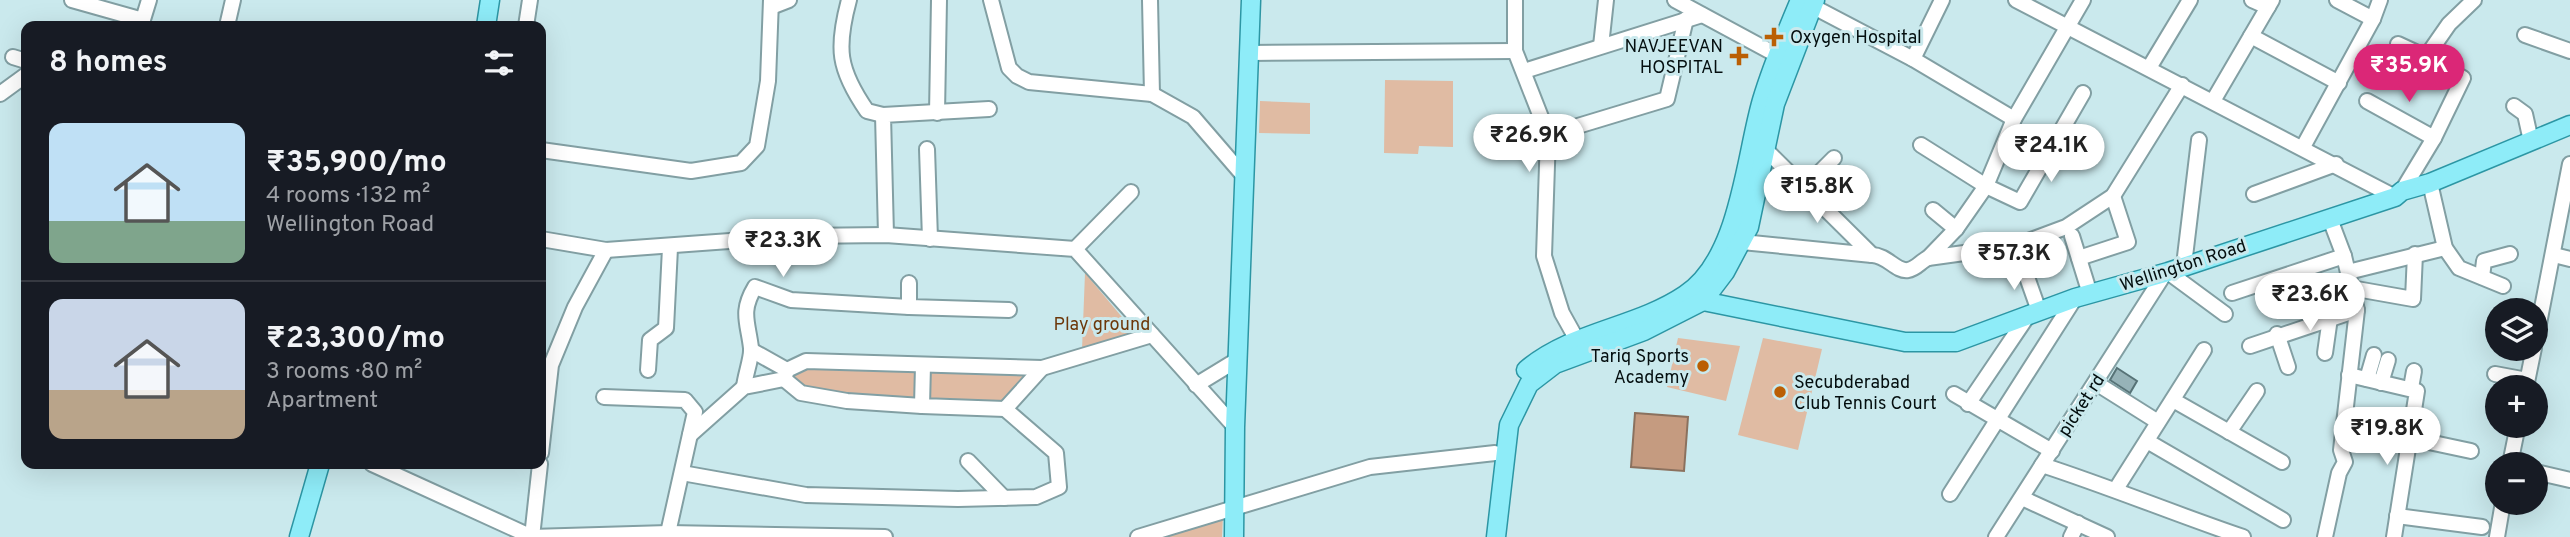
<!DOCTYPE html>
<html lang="en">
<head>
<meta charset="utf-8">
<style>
  :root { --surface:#171b24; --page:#20242c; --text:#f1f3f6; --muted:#9ea1a6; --line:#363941; --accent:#db2777 }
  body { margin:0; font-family:Overpass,sans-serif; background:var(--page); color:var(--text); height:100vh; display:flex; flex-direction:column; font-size:26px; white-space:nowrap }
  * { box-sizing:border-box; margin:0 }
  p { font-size:23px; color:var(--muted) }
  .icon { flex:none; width:38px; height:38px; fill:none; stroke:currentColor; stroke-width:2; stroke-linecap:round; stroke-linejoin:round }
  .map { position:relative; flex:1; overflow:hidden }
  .details { position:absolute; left:21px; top:21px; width:525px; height:448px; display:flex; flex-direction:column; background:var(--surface); border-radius:14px; box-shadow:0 7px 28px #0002 }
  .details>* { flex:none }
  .buttons { position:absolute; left:2485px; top:298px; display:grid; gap:14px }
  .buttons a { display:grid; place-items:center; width:63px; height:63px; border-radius:50%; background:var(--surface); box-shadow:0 7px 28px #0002; font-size:35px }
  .price { position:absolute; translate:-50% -60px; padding:0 16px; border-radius:24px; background:#fff; color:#222; font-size:23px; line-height:46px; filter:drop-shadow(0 2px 4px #0008) }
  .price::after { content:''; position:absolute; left:50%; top:42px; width:21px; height:16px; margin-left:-10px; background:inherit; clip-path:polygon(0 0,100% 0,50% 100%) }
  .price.active { background:var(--accent); color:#fff }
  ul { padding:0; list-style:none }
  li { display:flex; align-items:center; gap:21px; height:175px; padding:0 28px }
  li+li { border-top:2px solid var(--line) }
  li span { display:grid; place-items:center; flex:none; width:196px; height:140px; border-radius:14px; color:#555 }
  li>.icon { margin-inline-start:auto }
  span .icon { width:84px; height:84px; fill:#fffc; stroke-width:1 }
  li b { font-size:30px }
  h2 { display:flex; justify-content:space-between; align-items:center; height:84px; padding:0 28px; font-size:30px }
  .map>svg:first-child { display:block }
  .green { fill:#e0bba3 }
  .water { fill:#c59b80; stroke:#8b715e; stroke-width:2 }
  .building { fill:#96b3b8; stroke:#577377; stroke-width:2 }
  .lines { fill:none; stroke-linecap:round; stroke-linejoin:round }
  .minor-casing { stroke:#829fa3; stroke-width:18 }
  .major-casing { stroke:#2c96a4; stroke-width:21 }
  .minor { stroke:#fff; stroke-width:14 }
  .major { stroke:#8eecf8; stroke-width:18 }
  .poi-dot { fill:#ba5f04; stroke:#cae9ed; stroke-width:2.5 }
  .labels { text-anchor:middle; stroke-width:6; stroke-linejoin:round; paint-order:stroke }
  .poi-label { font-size:18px; fill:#040e0f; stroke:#cae9ed; text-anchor:start }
  .street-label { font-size:18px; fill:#040e0f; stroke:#cae9ed }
  .park-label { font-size:18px; fill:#6c3709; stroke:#cae9ed }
</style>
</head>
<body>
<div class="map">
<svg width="2570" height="537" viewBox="0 0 2570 537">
  <rect width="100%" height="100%" fill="#cae9ed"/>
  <!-- green -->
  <g class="green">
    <polygon points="1385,80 1453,81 1453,147 1419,146 1418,154 1384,153"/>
    <polygon points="1260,101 1310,103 1310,134 1259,133"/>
    <polygon points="1085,273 1137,335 1082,350"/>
    <polygon points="1678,338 1740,346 1726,401 1667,387"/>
    <polygon points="1763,338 1822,349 1798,450 1738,435"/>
    <polygon points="807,366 915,369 916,398 850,398 800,388 791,376"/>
    <polygon points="928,370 1033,372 1002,404 927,400"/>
    <polygon points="1223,515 1222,537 1165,537"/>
  </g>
  <!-- water -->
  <polygon class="water" points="1635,413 1688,417 1684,471 1631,467"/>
  <!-- building -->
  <polygon class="building" points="2117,368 2137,381 2130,393 2110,380"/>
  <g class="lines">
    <defs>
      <g id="minor">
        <polyline points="72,0 143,20"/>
        <path d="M849 0C836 48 838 69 867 111L883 115"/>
        <polyline points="991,0 1009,68 1017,76 1029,82 1152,94 1193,117 1243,175"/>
        <polyline points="1150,0 1152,94"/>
        <polyline points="1515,0 1515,51 1548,135 1544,256 1562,313 1577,340"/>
        <polyline points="1675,0 1777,55"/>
        <polyline points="2016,0 2395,197"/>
        <polyline points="2083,0 2014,119 1986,186 1956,229 1928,258 2015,246 2066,227 2113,196 2182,85"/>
        <polyline points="2252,0 2268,7"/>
        <polyline points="2337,0 2373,19"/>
        <polyline points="1812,6 1913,59 2014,119"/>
        <polyline points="771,7 789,0"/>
        <polyline points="141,26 149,0"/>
        <polyline points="227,26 233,0"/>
        <polyline points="526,26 530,0"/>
        <polyline points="2525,35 2570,51"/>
        <polyline points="2251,36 2339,83"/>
        <polyline points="2398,44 2426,57 2449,24 2474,0"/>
        <polyline points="1601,46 1606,0"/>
        <polyline points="1249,53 1515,51"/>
        <polyline points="13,57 26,61"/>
        <polyline points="1913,59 1942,0"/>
        <polyline points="2149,68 2190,0"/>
        <polyline points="1524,71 1702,15"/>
        <polyline points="0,94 26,75"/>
        <polyline points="2213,101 2272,0"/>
        <polyline points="2367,101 2434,138"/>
        <polyline points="2514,106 2525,114 2531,141"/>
        <polyline points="937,113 939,0"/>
        <polyline points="1548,135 1667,99 1686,19"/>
        <polyline points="1921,145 1986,186 2020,202 2083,93"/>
        <polyline points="2303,147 2373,19 2380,0"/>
        <polyline points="927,149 930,239"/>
        <polyline points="541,150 691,171 741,163 757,146 768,81 771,0"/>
        <polyline points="2430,183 2445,248 2459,268 2503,286"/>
        <polyline points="1804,188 1834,158"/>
        <polyline points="2402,191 2434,138 2463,78 2426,57"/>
        <polyline points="2254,194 2336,164"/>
        <polyline points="1933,210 1956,229"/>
        <polyline points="886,235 883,115 989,109"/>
        <polyline points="2072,236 2090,294"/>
        <polyline points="541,239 606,250 799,236 886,235 1075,249 1235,427"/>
        <polyline points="1742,242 1872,255 1765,149"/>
        <polyline points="1075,249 1131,192"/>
        <path d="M1872 255C1887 255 1896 272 1908 270 1916 269 1921 261 1928 258"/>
        <polyline points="2554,255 2570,259"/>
        <polyline points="2079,258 2128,242 2113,196"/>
        <polyline points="2022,263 2039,311"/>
        <polyline points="2184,265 2199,140"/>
        <polyline points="2168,272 2225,314"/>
        <polyline points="2348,272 2445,248"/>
        <polyline points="2482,277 2484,261 2510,254"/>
        <polyline points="909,283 909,307 1009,310"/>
        <polyline points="2351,288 2413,299 2415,254"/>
        <polyline points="2232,293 2344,256 2330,219"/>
        <polyline points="2324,306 2330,318 2325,353"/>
        <polyline points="2277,334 2288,367"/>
        <polyline points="2536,339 2570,164"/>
        <polyline points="2250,346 2357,310"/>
        <polyline points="923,365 922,406 1005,409 1042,368"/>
        <polyline points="648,370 650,340 666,328 670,248"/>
        <polyline points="787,370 806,361 1042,368 1152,335"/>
        <polyline points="2495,374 2527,380"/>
        <polyline points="2349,375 2417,391 2394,537"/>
        <polyline points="784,379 801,393 847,401 922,406"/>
        <polyline points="2367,379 2374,355"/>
        <polyline points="2096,383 2158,422"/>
        <polyline points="2381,383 2388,360"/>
        <polyline points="1196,385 1237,360"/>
        <path d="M744 387C745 375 752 358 751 348 748 322 740 312 755 287L791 300 909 307"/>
        <polyline points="2526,387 2534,348"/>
        <polyline points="2411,388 2414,371"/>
        <polyline points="1954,394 2052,451"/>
        <polyline points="604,397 685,400 695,412 668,533"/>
        <polyline points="2173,400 2282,462"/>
        <polyline points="1968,404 2029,314"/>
        <polyline points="2229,432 2257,391"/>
        <polyline points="690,435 744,387 784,379 787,370 751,350"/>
        <polyline points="2410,438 2471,451"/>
        <polyline points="2147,441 2283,520"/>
        <polyline points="541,453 551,365 575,307 606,250"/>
        <polyline points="968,461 1004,498"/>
        <polyline points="372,464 532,537 540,464"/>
        <polyline points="2510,464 2518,425"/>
        <path d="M2042 465C2110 487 2175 514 2243 537"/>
        <polyline points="2536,472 2570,480"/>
        <polyline points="682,473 806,495 958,499 1036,497 1059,487 1056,453 1005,409"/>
        <polyline points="2116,489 2204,350"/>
        <polyline points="1950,494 2075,298"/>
        <polyline points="2022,498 2107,537"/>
        <polyline points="2397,516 2482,527"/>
        <polyline points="531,537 668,533 885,537"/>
        <polyline points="1138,537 1370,467 1495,453"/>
        <polyline points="1996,537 2165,273"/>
        <polyline points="2071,537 2078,523"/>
        <polyline points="2325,537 2339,473 2345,462 2341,450 2357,310 2344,256"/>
        <polyline points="2497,537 2503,502"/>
      </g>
      <g id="major">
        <polyline points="486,26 490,0"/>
        <polyline points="1688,294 1703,301 1905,342 1956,342 2075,298 2168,272 2395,197 2402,191 2430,183 2570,125"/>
        <path d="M1526 370C1572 331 1636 328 1685 295 1740 259 1745 158 1762 100 1772 66 1786 33 1800 0"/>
        <polyline points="299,537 320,464"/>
        <polyline points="1234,537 1235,427 1251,0"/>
        <polyline points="1496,537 1509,425 1529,384 1555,364 1644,331 1703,301 1725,272 1749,227 1775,104 1815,0"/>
      </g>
    </defs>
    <!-- minor casing -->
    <use href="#minor" class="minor-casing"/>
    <!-- major casing -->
    <use href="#major" class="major-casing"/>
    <!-- minor -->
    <use href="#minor" class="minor"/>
    <!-- major -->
    <use href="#major" class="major"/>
  </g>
  <!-- markers -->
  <g class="poi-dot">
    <path d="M1770.5 26.5h7v7h7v7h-7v7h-7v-7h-7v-7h7z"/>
    <path d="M1735.5 45.5h7v7h7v7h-7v7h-7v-7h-7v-7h7z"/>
    <circle cx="1703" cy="366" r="7"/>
    <circle cx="1780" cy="392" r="7"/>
  </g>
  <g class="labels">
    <!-- poi labels -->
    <g class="poi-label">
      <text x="1790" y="43">Oxygen Hospital</text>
      <text x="1723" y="52" text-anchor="end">NAVJEEVAN<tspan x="1723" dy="21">HOSPITAL</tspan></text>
      <text x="1689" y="362" text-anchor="end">Tariq Sports<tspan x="1689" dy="21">Academy</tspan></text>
      <text x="1794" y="388">Secubderabad<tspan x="1794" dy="21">Club Tennis Court</tspan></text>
    </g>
    <!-- street labels -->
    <g class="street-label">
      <text transform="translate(2183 265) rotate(-18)" y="6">Wellington Road</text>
      <text transform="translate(2081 405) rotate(-57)" y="6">picket rd</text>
    </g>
    <!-- park labels -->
    <g class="park-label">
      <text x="1102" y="330">Play ground</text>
    </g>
  </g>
</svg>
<div class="buttons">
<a><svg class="icon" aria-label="layers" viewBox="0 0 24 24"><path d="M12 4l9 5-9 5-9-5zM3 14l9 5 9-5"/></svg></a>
<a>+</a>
<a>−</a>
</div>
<b class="price active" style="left:2409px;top:104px">₹35.9K</b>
<b class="price" style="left:1529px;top:174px">₹26.9K</b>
<b class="price" style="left:2051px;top:184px">₹24.1K</b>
<b class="price" style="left:1817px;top:225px">₹15.8K</b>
<b class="price" style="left:783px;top:279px">₹23.3K</b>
<b class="price" style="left:2014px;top:292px">₹57.3K</b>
<b class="price" style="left:2310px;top:333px">₹23.6K</b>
<b class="price" style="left:2387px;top:467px">₹19.8K</b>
<section class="details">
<h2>8 homes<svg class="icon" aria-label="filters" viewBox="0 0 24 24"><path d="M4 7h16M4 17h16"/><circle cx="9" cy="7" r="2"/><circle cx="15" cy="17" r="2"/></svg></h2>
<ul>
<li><span style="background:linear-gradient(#bfe0f5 70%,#7fa58c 0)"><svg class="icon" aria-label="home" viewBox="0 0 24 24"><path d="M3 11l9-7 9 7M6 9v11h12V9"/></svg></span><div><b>₹35,900/mo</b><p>4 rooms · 132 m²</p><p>Wellington Road</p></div></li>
<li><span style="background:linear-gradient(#c9d6e8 65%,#b9a48a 0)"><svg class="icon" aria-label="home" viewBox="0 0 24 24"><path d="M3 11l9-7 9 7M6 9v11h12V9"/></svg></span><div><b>₹23,300/mo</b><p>3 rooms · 80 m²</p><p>Apartment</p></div></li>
</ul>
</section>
</div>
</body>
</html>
